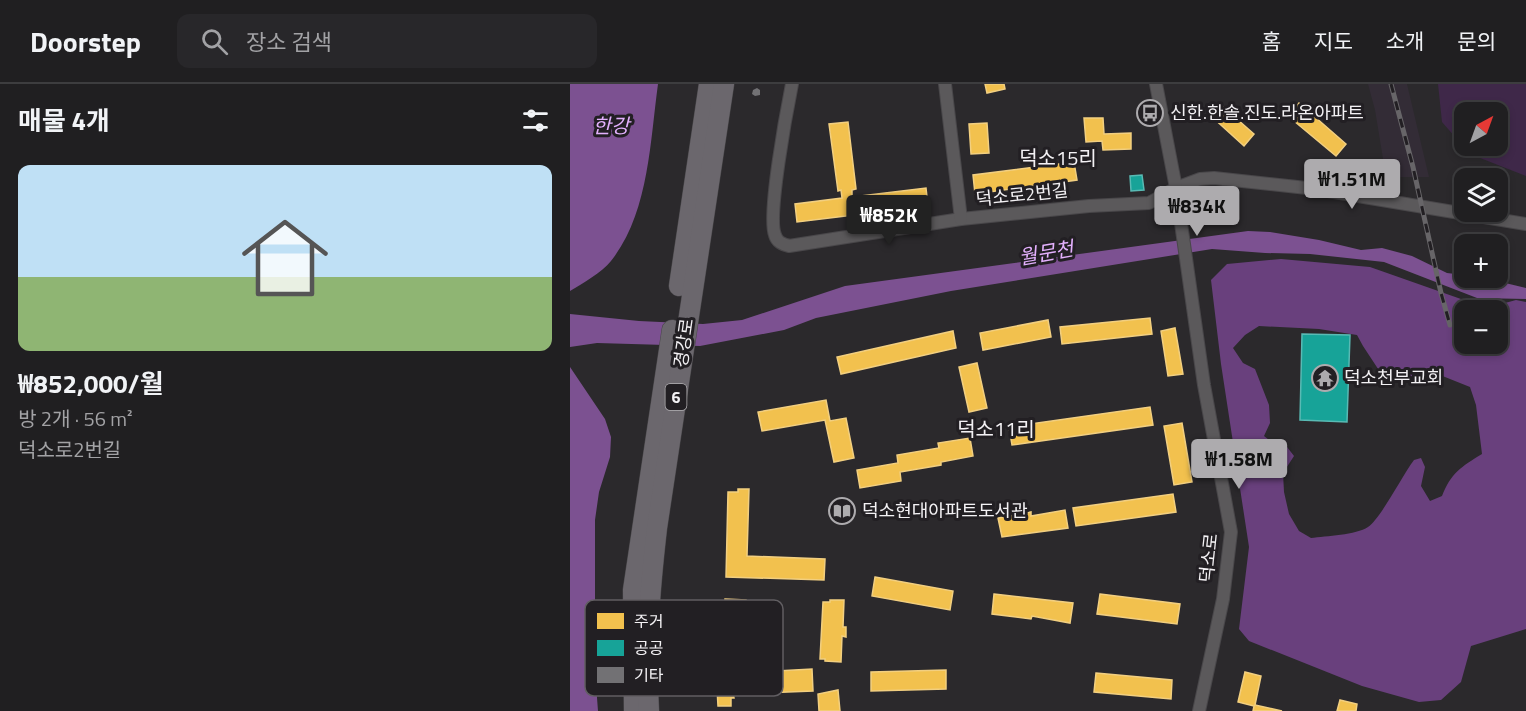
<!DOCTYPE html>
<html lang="ko">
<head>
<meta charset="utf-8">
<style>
  :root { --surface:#201f21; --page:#28272a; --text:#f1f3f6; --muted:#a2a2a5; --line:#3d3d3f; --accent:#adabae }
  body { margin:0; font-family:"Titillium Web","Noto Sans KR",sans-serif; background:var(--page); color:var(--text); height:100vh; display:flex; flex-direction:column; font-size:22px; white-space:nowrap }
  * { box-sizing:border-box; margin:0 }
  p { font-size:20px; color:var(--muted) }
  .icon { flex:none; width:33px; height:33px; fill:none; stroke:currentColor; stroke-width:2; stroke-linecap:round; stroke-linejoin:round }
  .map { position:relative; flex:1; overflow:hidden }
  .details { display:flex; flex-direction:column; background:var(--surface); width:570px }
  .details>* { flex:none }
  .needle { width:39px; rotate:41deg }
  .tools { position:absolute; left:884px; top:18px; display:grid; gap:12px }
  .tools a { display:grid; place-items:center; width:54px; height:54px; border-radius:12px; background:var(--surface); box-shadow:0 3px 9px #0003,0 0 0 2px var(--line); font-size:30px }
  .price { position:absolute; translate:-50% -51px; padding:0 14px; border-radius:6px; background:var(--accent); color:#111; font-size:20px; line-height:39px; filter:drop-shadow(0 2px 3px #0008) }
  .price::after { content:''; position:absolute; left:50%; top:36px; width:18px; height:14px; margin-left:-9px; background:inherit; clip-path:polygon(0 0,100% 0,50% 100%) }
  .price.active { background:#222; color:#fff }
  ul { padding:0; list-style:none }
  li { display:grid; align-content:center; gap:12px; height:318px; padding:0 18px }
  li span { display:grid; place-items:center; height:186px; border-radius:12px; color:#555 }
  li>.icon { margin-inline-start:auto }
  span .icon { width:108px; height:108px; fill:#fffc; stroke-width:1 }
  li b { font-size:26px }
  h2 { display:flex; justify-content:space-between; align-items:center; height:72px; padding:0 18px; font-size:26px }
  header { display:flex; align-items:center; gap:36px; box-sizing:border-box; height:84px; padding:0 30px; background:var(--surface); border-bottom:2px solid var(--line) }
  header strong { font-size:28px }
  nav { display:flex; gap:33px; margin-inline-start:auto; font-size:21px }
  .search { width:420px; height:54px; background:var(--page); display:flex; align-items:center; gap:15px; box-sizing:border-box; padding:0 21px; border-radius:12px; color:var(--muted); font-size:22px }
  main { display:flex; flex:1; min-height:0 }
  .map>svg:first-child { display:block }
  .built { fill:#332c36 }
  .green { fill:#3f2849; fill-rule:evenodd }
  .forest { fill:#69407d; fill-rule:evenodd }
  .water { fill:#7c5191 }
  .homes { fill:#f2c14e; stroke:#f2cf80; stroke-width:1.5 }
  .public { fill:#17a398; stroke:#59bab4; stroke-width:1.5 }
  .building { fill:#727174 }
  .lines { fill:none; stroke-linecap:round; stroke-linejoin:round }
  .minor-casing { stroke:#49474a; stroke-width:14 }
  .primary-casing { stroke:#49474a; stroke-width:21 }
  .minor { stroke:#5b595b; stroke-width:12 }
  .primary { stroke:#6b676d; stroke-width:20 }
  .rail-casing { stroke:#676568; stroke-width:5 }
  .rail { stroke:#221f23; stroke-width:3; stroke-dasharray:9; stroke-linecap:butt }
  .labels { text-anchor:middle; stroke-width:6; stroke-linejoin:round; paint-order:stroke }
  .shield { fill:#221f23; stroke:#b4b2b5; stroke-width:1.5 }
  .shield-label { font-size:16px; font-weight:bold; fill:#f3f1f4 }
  .poi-label { font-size:18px; fill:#f3f1f4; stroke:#221f23; text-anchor:start }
  .street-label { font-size:18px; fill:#f3f1f4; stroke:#221f23 }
  .water-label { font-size:20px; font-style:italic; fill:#e3b0fd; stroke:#221f23 }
  .neighbourhood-label { font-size:20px; fill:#f3f1f4; stroke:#221f23 }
  .key { fill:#221f23; stroke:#615e62; stroke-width:1.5 }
  .key-label { font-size:16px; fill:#f3f1f4 }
</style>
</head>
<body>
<header>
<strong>Doorstep</strong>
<div class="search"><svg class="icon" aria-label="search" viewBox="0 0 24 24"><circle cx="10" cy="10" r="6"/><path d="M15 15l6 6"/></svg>장소 검색</div>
<nav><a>홈</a><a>지도</a><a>소개</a><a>문의</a></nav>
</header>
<main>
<section class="details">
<h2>매물 4개<svg class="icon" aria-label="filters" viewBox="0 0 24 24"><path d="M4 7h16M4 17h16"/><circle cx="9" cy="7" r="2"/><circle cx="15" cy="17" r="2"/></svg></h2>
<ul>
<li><span style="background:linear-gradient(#bfe0f5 60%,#8fb573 0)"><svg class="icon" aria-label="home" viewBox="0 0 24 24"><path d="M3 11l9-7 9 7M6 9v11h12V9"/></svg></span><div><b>₩852,000/월</b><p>방 2개 · 56 m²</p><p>덕소로2번길</p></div></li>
</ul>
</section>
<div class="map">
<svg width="956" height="627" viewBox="0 0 956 627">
  <rect width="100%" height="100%" fill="#2b292c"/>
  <!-- built -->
  <polygon class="built" points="798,0 837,0 859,93 816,93 805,26"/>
  <!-- green -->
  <path class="green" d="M868 0H956V92L900 70 872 38ZM894 28H927V62H894Z"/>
  <!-- forest -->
  <path class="forest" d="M711 175 800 183 908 221 924 222 946 216 956 218V545L901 562 891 598 871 616 849 618 792 602 679 557 669 545 679 463 651 280 641 196 657 180ZM894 226H927V260H894ZM689 242 749 245 787 251 793 262 816 297 837 296 849 286 870 291 900 303 906 321 912 370C891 383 881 389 872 412L860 417 851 402 855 383 851 374 844 376C832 392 811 434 798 443 786 451 756 452 741 454L729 447 719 430 714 408 713 389 724 372 714 359 707 362 694 352 700 339 699 321 685 285 673 279 663 264 675 251Z"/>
  <!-- water -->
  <g class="water">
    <path d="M0 0H88C80 58 79 129 41 177 31 189 13 199 0 207Z"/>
    <polygon points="678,147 700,148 749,156 791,166 812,164 842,172 877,189 894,191 894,194 927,197 956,204 956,215 907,214 814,178 740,170 695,169 642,165 381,207 246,234 214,246 130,262 27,259 0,263 0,230 69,237 133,240 172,236 275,202"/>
    <polygon points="0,283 35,335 41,353 40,373 29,408 25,436 25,587 28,627 0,627"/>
  </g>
  <!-- homes -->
  <g class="homes">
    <polygon points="415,0 434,0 435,5 417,9"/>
    <polygon points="729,19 776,60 766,72 718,32"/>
    <polygon points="651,21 684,50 674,62 641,32"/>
    <polygon points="514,34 533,34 534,50 561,49 561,65 533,66 532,57 516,58"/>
    <polygon points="278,38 286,105 282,106 282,113 356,104 358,122 227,138 225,120 272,114 271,106 268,107 259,40"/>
    <polygon points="417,39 419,69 401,70 399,40"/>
    <polygon points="504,78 507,96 405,110 403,91"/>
    <polygon points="580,234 582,250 492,260 490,243"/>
    <polygon points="478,236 481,253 413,266 410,249"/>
    <polygon points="605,244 613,290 598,292 591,247"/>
    <polygon points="383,247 386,264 271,290 267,273"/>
    <polygon points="407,279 417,324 399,328 389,283"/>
    <polygon points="256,316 260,337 276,334 284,374 264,378 255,336 192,347 188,328"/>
    <polygon points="580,323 583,341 442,361 439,343"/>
    <polygon points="612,339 622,398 604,401 594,342"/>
    <polygon points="400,354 403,372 371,378 371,381 330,388 331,397 290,404 287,386 328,379 327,371 369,364 368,359"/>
    <polygon points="168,405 179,405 177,472 255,475 254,496 156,493 158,408 168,408"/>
    <polygon points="603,410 606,428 506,442 503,424"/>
    <polygon points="495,426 498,444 432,453 428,434 461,428 461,432"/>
    <polygon points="305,493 383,507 380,526 302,512"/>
    <polygon points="424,510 503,519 500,539 462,532 461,535 422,530"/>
    <polygon points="530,510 610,520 607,540 527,530"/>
    <polygon points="155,515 176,516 173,575 152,574"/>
    <polygon points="260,516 274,516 273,543 276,543 276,553 272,552 271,578 255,577 255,575 250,575 253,518 260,518"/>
    <polygon points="159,585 159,590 162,589 163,593 169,593 169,589 242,585 243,607 169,610 169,608 163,608 164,614 161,614 161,622 148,622 146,586"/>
    <polygon points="376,586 376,605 301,607 301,588"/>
    <polygon points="675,588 691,592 685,621 712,627 683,627 684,622 668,618"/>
    <polygon points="526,589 602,596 601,615 524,608"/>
    <polygon points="268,606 270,627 249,627 248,610"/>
    <polygon points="770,616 787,620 786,627 767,627"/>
  </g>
  <!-- public -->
  <g class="public">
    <polygon points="572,91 574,106 561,107 560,92"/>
    <polygon points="732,250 780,251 777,338 730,336"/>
  </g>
  <!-- building -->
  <polygon class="building" points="187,4 190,6 190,11 185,12 182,10 183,6"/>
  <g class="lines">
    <defs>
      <g id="minor">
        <path d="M222 0C217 25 197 132 205 151 207 158 212 160 219 162L391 135 519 122 579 119 606 104 630 95 644 94 746 105 956 140"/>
        <polyline points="375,0 391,135"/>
        <polyline points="586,0 606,104 634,301 661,448 653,515 629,627"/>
      </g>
      <g id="primary">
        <polyline points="109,202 139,0"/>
        <polyline points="64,627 63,506 102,246"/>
        <path d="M79 627C75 565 80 505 87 444L154 0"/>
      </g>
    </defs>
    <!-- minor casing -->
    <use href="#minor" class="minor-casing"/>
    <!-- primary casing -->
    <use href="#primary" class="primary-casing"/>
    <!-- minor -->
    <use href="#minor" class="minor"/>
    <!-- primary -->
    <use href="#primary" class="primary"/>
    <defs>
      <polyline id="rail" points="821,0 843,83 871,209 880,241"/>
    </defs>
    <!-- rail casing -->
    <use href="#rail" class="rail-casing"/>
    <!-- rail -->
    <use href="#rail" class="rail"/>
  </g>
  <!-- icons -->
  <defs>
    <symbol id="bus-ring" viewBox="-11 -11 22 22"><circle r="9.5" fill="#221f23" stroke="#adabae" stroke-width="1.5"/><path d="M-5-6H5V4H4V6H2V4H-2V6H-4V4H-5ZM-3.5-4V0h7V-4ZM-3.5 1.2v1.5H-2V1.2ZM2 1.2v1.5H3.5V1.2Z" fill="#adabae"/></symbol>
    <symbol id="temple-ring" viewBox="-11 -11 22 22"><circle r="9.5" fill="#221f23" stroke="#adabae" stroke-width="1.5"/><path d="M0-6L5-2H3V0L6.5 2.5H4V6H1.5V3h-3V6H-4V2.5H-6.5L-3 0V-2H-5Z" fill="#adabae"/></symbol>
    <symbol id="library-ring" viewBox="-11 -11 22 22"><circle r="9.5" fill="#221f23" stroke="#adabae" stroke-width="1.5"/><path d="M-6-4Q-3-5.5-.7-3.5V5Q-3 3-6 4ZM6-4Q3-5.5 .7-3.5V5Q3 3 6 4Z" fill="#adabae"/></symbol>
  </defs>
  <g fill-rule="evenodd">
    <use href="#bus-ring" x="565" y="14" width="30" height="30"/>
    <use href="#temple-ring" x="740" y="279" width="30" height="30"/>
    <use href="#library-ring" x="257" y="412" width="30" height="30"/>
  </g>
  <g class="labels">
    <!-- shield labels -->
    <rect class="shield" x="95.5" y="300" width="21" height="26" rx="4.5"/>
    <g class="shield-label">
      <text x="106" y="319">6</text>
    </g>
    <!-- poi labels -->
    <g class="poi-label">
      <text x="600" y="35">신한.한솔.진도.라온아파트</text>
      <text x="774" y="300">덕소천부교회</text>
      <text x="292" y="433">덕소현대아파트도서관</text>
    </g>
    <!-- street labels -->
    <g class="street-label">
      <text transform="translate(452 111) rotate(-6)" y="6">덕소로2번길</text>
      <text transform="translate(114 259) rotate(-82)" y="6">경강로</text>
      <text transform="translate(639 474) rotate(-84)" y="6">덕소로</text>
    </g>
    <!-- water labels -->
    <g class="water-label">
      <text x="41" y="49">한강</text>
      <text transform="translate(476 169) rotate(-10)" y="7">월문천</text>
    </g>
    <!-- neighbourhood labels -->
    <g class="neighbourhood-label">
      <text x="488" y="81">덕소15리</text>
      <text x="426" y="352">덕소11리</text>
    </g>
  </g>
  <!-- legend -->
  <rect x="15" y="516" width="198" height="96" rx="9" class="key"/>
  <rect x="27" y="529" width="27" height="16" fill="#f2c14e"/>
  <rect x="27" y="556" width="27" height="16" fill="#17a398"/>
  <rect x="27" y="583" width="27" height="16" fill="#727174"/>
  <g class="key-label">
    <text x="64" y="543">주거</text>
    <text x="64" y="570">공공</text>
    <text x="64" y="597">기타</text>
  </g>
</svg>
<div class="tools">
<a><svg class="needle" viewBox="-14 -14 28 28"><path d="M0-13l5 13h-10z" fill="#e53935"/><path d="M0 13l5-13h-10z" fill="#a2a2a5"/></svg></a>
<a><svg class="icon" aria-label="layers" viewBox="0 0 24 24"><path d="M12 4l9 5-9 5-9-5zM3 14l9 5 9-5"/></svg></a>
<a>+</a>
<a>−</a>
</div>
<b class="price" style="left:782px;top:126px">₩1.51M</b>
<b class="price" style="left:627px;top:153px">₩834K</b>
<b class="price active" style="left:319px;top:162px">₩852K</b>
<b class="price" style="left:669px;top:406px">₩1.58M</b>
</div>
</main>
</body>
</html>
